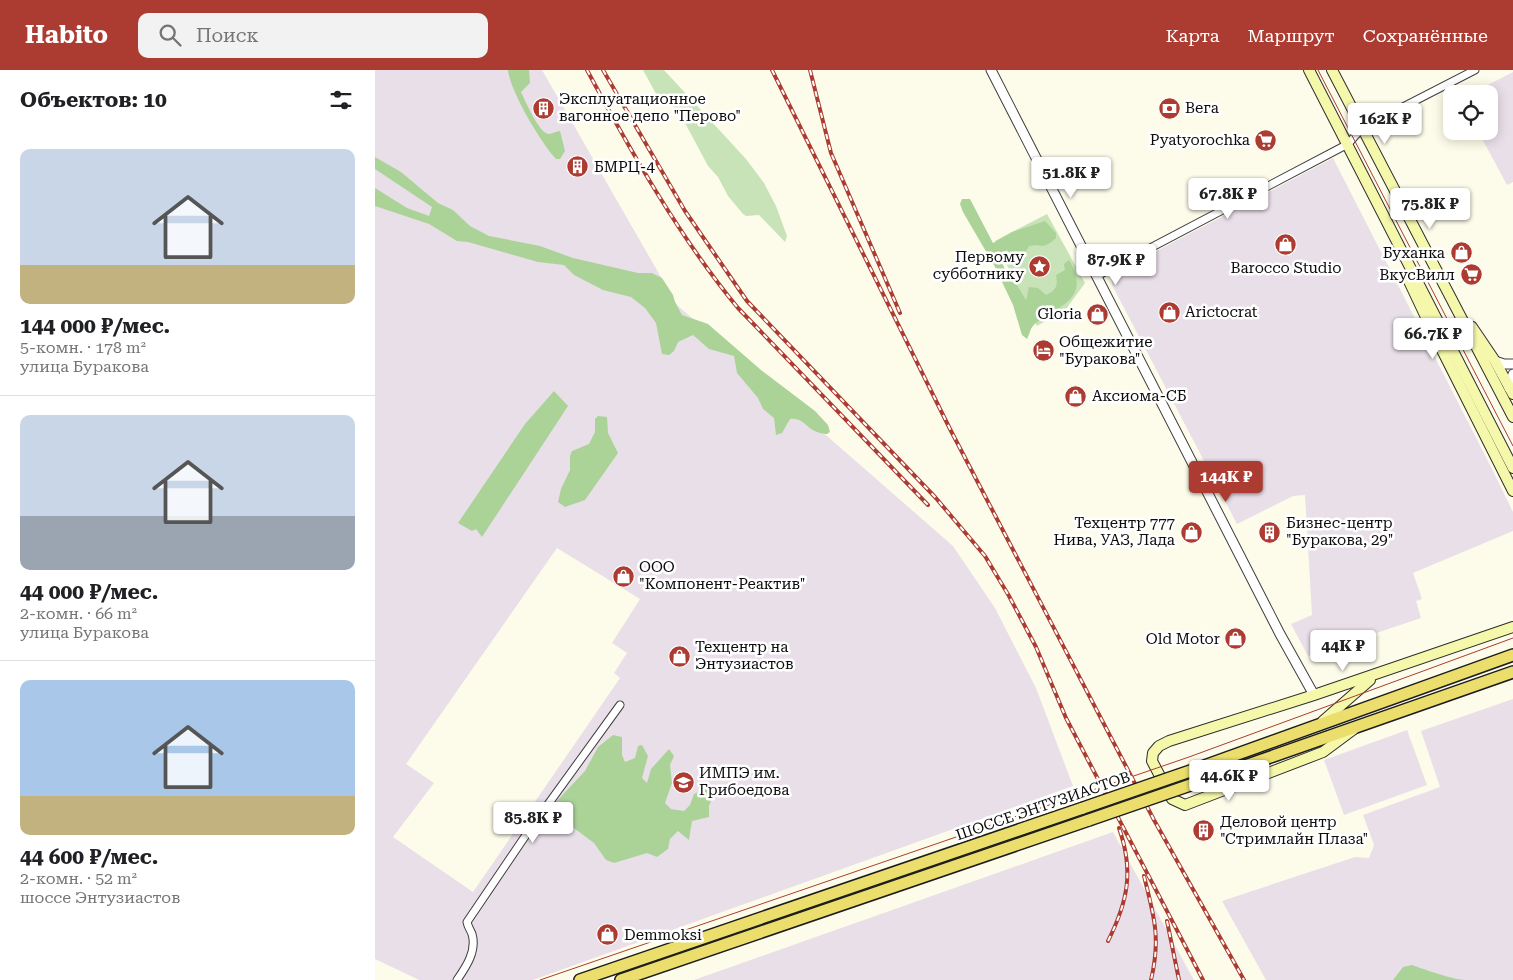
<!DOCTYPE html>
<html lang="ru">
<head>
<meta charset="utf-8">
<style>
  :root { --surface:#fff; --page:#f2f2f2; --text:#202124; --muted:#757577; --line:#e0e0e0; --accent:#ac3c31 }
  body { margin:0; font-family:"Roboto Serif",serif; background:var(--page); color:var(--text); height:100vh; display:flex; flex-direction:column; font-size:19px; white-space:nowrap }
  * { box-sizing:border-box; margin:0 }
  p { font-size:16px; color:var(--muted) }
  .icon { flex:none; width:28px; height:28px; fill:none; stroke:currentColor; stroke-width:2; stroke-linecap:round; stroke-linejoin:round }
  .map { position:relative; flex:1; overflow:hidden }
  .panel { display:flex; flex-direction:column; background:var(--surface); width:375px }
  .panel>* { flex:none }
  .controls { position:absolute; left:1068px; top:15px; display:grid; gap:10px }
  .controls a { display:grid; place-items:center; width:55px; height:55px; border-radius:10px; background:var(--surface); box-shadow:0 2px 12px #0003; font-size:25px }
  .price { position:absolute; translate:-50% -42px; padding:0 11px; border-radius:5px; background:#fff; color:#222; font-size:16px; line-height:32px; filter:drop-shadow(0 1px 2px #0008) }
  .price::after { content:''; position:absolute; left:50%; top:30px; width:15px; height:11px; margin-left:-8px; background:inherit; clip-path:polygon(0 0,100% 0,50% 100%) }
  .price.active { background:var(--accent); color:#fff }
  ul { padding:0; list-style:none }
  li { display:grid; align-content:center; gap:10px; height:265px; padding:0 20px }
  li+li { border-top:1px solid var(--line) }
  li span { display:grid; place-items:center; height:155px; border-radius:10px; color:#555 }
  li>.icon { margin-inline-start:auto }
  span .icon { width:90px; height:90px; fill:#fffc; stroke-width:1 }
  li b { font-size:21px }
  h2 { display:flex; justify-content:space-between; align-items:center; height:60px; padding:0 20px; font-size:21px }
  header { display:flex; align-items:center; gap:30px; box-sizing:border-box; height:70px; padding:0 25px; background:var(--accent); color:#fff }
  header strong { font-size:24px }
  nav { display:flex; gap:28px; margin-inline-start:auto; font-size:18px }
  .search { width:350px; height:45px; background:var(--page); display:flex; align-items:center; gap:12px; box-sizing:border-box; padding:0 18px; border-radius:10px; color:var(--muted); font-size:19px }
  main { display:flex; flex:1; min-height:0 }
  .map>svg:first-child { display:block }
  .industrial { fill:#e9dfe9; fill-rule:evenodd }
  .green { fill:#c8e3b8 }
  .forest { fill:#abd398 }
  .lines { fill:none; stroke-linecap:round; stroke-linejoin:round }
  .minor-casing { stroke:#3e3e3e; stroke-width:9 }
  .tertiary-casing { stroke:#3e3e3e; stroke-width:11 }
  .secondary-casing { stroke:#2d2d2d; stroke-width:12 }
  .primary-casing { stroke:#1c1c1c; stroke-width:14 }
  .minor { stroke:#fff; stroke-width:7 }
  .tertiary { stroke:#fff; stroke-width:9 }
  .secondary { stroke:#f5f7ab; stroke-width:10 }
  .primary { stroke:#ebde6c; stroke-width:11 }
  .tram { stroke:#ac3c31; stroke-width:1 }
  .rail-casing { stroke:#ac3c31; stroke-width:4 }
  .rail { stroke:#fff; stroke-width:2; stroke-dasharray:5.5; stroke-linecap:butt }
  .primary-bridge-casing { stroke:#1c1c1c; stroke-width:14; stroke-linecap:butt }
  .primary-bridge { stroke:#ebde6c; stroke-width:11 }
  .labels { text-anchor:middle; stroke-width:5; stroke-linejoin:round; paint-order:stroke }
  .poi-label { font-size:15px; fill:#0b0b0b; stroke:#fff; text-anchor:start }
  .street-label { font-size:15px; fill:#0b0b0b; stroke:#fff }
</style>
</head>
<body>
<header>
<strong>Habito</strong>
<div class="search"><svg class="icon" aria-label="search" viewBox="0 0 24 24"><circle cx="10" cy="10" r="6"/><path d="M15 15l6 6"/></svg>Поиск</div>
<nav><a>Карта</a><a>Маршрут</a><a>Сохранённые</a></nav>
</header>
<main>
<section class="panel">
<h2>Объектов: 10<svg class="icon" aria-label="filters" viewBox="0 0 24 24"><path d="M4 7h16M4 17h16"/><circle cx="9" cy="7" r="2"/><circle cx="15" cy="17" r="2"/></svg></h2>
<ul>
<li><span style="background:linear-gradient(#c9d6e8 75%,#c2b280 0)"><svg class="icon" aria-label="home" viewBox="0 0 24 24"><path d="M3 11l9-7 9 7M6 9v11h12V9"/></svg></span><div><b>144 000 ₽/мес.</b><p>5-комн. · 178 m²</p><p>улица Буракова</p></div></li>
<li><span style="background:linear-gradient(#c9d6e8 65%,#9aa5b1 0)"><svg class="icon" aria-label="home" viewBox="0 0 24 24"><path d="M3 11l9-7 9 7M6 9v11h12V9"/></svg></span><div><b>44 000 ₽/мес.</b><p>2-комн. · 66 m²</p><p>улица Буракова</p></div></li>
<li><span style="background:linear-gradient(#a9c7e8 75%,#c2b280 0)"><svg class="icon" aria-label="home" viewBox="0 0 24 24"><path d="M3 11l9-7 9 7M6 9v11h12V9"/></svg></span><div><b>44 600 ₽/мес.</b><p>2-комн. · 52 m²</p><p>шоссе Энтузиастов</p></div></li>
</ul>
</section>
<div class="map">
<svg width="1138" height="910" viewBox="0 0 1138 910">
  <rect width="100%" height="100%" fill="#fdfcea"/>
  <!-- industrial -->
  <g class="industrial">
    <path d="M0 0H167L302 235 578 476 620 538 661 618 698 716 158 910H44L0 889ZM182 478 265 529 237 573 252 583 239 603 245 608 98 822 18 767 59 713 31 694Z"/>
    <polygon points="1138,2 1138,112 1132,115 1103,61 1114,61 1114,24 1095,24"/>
    <polygon points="958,88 1116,397 1138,442 1138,461 1038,503 1047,529 1041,531 1046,548 933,586 916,554 937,545 930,425 918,426 862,454 737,215 736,205"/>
    <polygon points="1138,629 1138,910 891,910 847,831 980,787 994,788 999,775 988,745 1065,717 1046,661"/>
    <polygon points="1032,660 1052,715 969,745 949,690"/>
    <polygon points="738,762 819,910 319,910"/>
  </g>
  <!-- green -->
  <g class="green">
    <polygon points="268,0 289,0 371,89 389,113 401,136 412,166 410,172 384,145 371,146 368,144 353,126 343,107 333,96 309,51 294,31 285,31"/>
    <polygon points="672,144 710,213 691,239 662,256 620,171"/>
  </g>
  <!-- forest -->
  <g class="forest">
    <path d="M133 0H154L155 13 146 22C150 30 164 64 174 64 177 64 181 61 185 61L190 81 185 89H181C166 73 135 21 133 0Z"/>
    <path d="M0 87 26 102 63 133 78 140 95 156 114 166 165 176 198 188 263 203H277L287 208 298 225 300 232 307 245 333 254 386 300 440 341 453 355 455 362 452 364C449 364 443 363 440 361 430 357 428 347 415 349L407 363 401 365 399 348 388 339 383 328 362 303 359 286 334 279 318 265 303 272 299 281 294 285 287 284 281 253 270 238 256 227 228 220 199 205 189 195 163 192 93 172 82 171 54 154 0 136V118L32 138 54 146 57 137 0 99Z"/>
    <path d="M587 129H595L618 173 637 162 670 151 681 163V168C667 181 667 173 654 176 650 182 649 188 640 188L632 180 626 183 628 195 635 210 642 215 651 230 654 217 663 218 671 225C682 220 683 215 681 205L690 200 689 194 694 190C716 227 687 235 661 253 655 257 655 264 652 269L647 265 638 235 620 197 588 142 585 134Z"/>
    <polygon points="179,321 193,336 107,467 101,459 97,461 83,453 150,354"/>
    <polygon points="223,346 232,347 233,363 243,383 210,430 190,437 183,432 186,419 195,400 195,386 197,381 214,374 220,362 220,349"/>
    <polygon points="238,665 247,667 247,685 250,692 260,688 263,676 267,675 273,686 267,708 272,713 276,699 294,679 299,686 295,695 297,713 290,733 296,739 309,741 315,735 319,724 332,718 338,725 334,736 334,747 317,751 314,770 303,761 295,769 293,779 282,787 272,783 239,793 231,790 219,773 180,744 179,734 210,701 223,677"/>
    <path d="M1037 895C1051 900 1076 909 1090 910H1018L1028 897Z"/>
  </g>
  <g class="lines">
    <defs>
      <g id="minor">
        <polyline points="722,206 973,74 987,58 1100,0"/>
        <path d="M82 910C91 897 102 881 97 864 95 859 93 857 92 852L153 762 245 635"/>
      </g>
      <g id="tertiary">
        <polyline points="616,0 905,564 939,625"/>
        <polyline points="1120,291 1129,294 1138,294"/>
        <polyline points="1134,318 1138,304"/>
      </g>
      <g id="secondary">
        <polyline points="934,0 1138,398"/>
        <polyline points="957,0 1138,347"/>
        <polyline points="1033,209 1059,264 1138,421"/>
        <polyline points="1097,257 1120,291 1138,324"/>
        <polyline points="948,651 995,610"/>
        <polyline points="979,659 948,682 810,735 797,729 777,691 778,683 784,676 794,671 939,625 1138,557"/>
      </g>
      <g id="primary">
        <polyline points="821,699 1138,585"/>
        <polyline points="827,711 1138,602"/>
        <polyline points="205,910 708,738"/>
        <polyline points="246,910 714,750"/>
      </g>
    </defs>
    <!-- minor casing -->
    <use href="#minor" class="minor-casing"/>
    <!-- tertiary casing -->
    <use href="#tertiary" class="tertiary-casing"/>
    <!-- secondary casing -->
    <use href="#secondary" class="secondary-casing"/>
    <!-- primary casing -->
    <use href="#primary" class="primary-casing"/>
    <!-- minor -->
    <use href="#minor" class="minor"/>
    <!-- tertiary -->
    <use href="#tertiary" class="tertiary"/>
    <!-- secondary -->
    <use href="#secondary" class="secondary"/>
    <!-- primary -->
    <use href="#primary" class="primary"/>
    <!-- tram -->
    <g class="tram">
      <polyline points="943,0 1138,376"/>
      <polyline points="165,910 814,687 1138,568"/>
    </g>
    <defs>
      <g id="rail">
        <path d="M212 0C255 80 305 168 363 238L553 435"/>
        <polyline points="228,0 310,141 372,231 560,427 610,486 634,526 661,577 691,648 828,910"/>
        <polyline points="397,0 575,359 779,750 869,910"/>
        <polyline points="435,0 456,83 525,243"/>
        <path d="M769 806C779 846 786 868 776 910"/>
        <polyline points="792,851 804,910"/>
        <path d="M733 871C753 831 759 801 744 758"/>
      </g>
    </defs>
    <!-- rail casing -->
    <use href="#rail" class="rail-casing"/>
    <!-- rail -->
    <use href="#rail" class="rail"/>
    <defs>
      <g id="primary-bridge">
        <polyline points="708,738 821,699"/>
        <polyline points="714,750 827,711"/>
      </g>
    </defs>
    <!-- primary-bridge casing -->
    <use href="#primary-bridge" class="primary-bridge-casing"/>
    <!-- primary-bridge -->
    <use href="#primary-bridge" class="primary-bridge"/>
  </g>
  <!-- icons -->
  <defs>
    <symbol id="building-disc" viewBox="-11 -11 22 22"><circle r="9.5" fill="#ac3c31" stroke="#fff"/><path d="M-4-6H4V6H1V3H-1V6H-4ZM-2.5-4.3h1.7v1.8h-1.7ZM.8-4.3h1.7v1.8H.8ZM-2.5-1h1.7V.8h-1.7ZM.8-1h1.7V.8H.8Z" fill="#fff"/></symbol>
    <symbol id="bank-disc" viewBox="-11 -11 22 22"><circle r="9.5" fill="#ac3c31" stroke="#fff"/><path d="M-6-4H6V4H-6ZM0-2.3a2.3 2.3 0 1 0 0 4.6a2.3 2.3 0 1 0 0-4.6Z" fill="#fff"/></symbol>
    <symbol id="supermarket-disc" viewBox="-11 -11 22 22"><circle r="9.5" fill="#ac3c31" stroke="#fff"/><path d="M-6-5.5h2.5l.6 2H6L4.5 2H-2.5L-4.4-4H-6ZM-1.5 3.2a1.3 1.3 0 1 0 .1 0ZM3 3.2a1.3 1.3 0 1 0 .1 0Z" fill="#fff"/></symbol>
    <symbol id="shop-disc" viewBox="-11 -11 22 22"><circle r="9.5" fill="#ac3c31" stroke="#fff"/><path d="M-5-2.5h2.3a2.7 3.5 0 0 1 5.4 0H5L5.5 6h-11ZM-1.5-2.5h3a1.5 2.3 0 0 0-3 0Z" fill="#fff"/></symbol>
    <symbol id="sight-disc" viewBox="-11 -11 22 22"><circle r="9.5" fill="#ac3c31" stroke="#fff"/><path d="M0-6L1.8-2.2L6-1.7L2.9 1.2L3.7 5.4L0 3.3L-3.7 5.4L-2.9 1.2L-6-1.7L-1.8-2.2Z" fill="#fff"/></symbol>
    <symbol id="hotel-disc" viewBox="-11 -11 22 22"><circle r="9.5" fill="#ac3c31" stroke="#fff"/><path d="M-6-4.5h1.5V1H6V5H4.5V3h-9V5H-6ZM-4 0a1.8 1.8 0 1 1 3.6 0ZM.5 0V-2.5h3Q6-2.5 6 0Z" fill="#fff"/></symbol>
    <symbol id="university-disc" viewBox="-11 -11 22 22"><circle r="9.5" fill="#ac3c31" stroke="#fff"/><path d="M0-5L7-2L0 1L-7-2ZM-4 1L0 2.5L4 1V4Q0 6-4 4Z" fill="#fff"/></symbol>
  </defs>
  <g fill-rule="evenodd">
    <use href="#building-disc" x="156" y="26" width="25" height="25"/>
    <use href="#bank-disc" x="782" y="26" width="25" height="25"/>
    <use href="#supermarket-disc" x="878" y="58" width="25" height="25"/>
    <use href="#building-disc" x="190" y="84" width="25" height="25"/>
    <use href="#shop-disc" x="898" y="162" width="25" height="25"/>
    <use href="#shop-disc" x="1074" y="170" width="25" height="25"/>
    <use href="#sight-disc" x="652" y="184" width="25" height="25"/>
    <use href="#supermarket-disc" x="1084" y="192" width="25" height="25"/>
    <use href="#shop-disc" x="782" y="230" width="25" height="25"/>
    <use href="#shop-disc" x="710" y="232" width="25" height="25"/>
    <use href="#hotel-disc" x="656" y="268" width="25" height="25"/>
    <use href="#shop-disc" x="688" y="314" width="25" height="25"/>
    <use href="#shop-disc" x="804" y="450" width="25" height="25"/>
    <use href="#building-disc" x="882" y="450" width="25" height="25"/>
    <use href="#shop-disc" x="236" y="494" width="25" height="25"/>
    <use href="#shop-disc" x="848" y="556" width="25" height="25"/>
    <use href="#shop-disc" x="292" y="574" width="25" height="25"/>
    <use href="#university-disc" x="296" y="700" width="25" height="25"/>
    <use href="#building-disc" x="816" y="748" width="25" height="25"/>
    <use href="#shop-disc" x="220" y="852" width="25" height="25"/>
  </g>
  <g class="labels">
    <!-- poi labels -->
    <g class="poi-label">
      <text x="184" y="34">Эксплуатационное<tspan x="184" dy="17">вагонное депо "Перово"</tspan></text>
      <text x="810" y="43">Вега</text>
      <text x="875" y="75" text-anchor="end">Pyatyorochka</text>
      <text x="219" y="102">БМРЦ-4</text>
      <text x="1070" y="188" text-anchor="end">Буханка</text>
      <text x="649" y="192" text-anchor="end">Первому<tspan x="649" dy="17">субботнику</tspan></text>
      <text x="911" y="203" text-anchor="middle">Barocco Studio</text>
      <text x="1080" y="210" text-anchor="end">ВкусВилл</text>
      <text x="810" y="247">Arictocrat</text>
      <text x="707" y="249" text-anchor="end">Gloria</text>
      <text x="684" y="277">Общежитие<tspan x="684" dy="17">"Буракова"</tspan></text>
      <text x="717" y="331">Аксиома-СБ</text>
      <text x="800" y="458" text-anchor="end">Техцентр 777<tspan x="800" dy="17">Нива, УАЗ, Лада</tspan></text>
      <text x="911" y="458">Бизнес-центр<tspan x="911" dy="17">"Буракова, 29"</tspan></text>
      <text x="264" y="502">ООО<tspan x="264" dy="17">"Компонент-Реактив"</tspan></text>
      <text x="845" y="574" text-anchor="end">Old Motor</text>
      <text x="320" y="582">Техцентр на<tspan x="320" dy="17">Энтузиастов</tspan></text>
      <text x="324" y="708">ИМПЭ им.<tspan x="324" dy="17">Грибоедова</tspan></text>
      <text x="845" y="757">Деловой центр<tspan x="845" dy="17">"Стримлайн Плаза"</tspan></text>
      <text x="249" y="870">Demmoksi</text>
    </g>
    <!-- street labels -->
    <g class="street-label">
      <text transform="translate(668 736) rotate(-19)" y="5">ШОССЕ ЭНТУЗИАСТОВ</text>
    </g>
  </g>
</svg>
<div class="controls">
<a><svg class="icon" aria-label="locate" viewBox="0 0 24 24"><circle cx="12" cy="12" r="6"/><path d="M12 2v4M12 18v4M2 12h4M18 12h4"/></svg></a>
</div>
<b class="price" style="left:1010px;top:75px">162K ₽</b>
<b class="price" style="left:696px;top:129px">51.8K ₽</b>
<b class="price" style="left:853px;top:150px">67.8K ₽</b>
<b class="price" style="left:1055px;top:160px">75.8K ₽</b>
<b class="price" style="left:741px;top:216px">87.9K ₽</b>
<b class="price" style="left:1058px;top:290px">66.7K ₽</b>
<b class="price active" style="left:851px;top:433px">144K ₽</b>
<b class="price" style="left:968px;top:602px">44K ₽</b>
<b class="price" style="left:854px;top:732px">44.6K ₽</b>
<b class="price" style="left:158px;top:774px">85.8K ₽</b>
</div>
</main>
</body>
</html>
